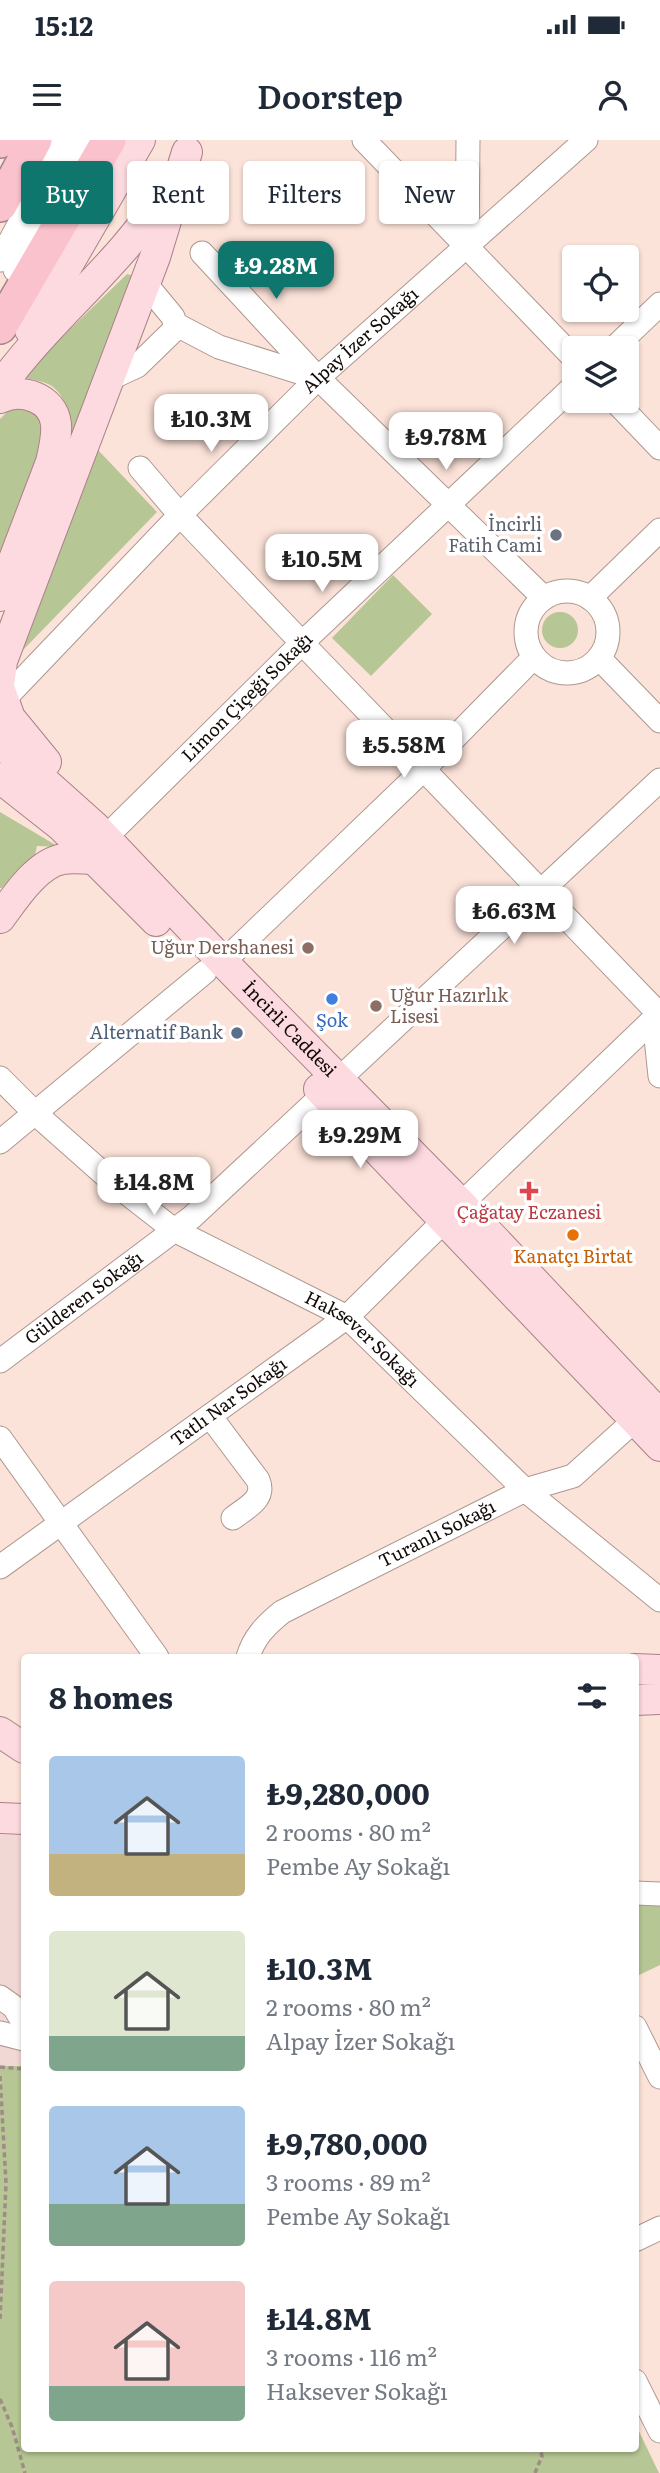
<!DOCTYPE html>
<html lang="en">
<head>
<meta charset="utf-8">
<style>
  :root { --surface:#fff; --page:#f6f6f7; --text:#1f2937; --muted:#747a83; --accent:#0f766e }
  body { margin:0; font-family:Literata,serif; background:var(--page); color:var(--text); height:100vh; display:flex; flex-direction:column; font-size:26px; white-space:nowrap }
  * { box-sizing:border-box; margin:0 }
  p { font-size:23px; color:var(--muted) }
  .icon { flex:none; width:38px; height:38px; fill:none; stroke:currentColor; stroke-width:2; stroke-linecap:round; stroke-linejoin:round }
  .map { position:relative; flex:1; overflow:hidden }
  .drawer { position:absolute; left:21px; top:1514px; width:618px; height:798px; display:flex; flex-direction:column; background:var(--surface); border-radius:7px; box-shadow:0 2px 5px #0004 }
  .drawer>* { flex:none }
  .banner { position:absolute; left:21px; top:21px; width:620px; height:63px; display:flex; gap:14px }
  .controls { position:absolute; left:562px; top:105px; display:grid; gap:14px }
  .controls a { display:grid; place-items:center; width:77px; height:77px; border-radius:7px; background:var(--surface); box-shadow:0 2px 5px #0004; font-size:35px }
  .price { position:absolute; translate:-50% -60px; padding:0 16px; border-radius:14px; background:#fff; color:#222; font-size:23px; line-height:46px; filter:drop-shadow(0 2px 4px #0008) }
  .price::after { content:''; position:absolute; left:50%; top:42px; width:21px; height:16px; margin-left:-10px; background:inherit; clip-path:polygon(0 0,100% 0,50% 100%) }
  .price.selected { background:var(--accent); color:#fff }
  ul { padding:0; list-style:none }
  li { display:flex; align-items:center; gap:21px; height:175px; padding:0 28px }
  li span { display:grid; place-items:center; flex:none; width:196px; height:140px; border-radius:7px; color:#555 }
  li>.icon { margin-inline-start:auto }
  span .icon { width:84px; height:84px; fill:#fffc; stroke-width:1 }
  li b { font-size:30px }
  h2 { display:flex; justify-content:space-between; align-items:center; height:84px; padding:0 28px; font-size:30px }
  .tag { padding:0 24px; border-radius:7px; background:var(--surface); box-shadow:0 2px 5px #0004; font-size:24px; line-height:63px }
  .tag.selected { background:var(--accent); color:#fff }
  .status { display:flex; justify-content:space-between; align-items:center; height:49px; padding:0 35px; background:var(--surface); direction:ltr }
  .status svg { height:19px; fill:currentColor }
  header { display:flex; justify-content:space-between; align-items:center; height:91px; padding:0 28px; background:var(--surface); font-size:32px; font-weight:600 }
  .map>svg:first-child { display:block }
  .medical { fill:#f2d8d5 }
  .green { fill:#b6c695 }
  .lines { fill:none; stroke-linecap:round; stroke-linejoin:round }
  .minor-casing { stroke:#ae978e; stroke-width:25 }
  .major-casing { stroke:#a98287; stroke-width:32 }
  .highway-casing { stroke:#a98287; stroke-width:36 }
  .path { stroke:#9e8c85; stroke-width:3.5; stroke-dasharray:5 3.5; stroke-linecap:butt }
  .minor { stroke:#fff; stroke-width:23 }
  .major { stroke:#fcdae0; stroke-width:30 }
  .highway { stroke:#fac2cc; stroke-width:33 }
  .worship-dot { fill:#6b7280; stroke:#fff; stroke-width:2.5 }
  .education-dot { fill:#8d6e63; stroke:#fff; stroke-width:2.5 }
  .shop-dot { fill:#3f7fe0; stroke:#fff; stroke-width:2.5 }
  .service-dot { fill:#5c6f8a; stroke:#fff; stroke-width:2.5 }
  .health-dot { fill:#e0444e; stroke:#fff; stroke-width:2.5 }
  .food-dot { fill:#e8710a; stroke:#fff; stroke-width:2.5 }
  .labels { text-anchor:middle; stroke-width:7; stroke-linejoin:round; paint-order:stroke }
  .street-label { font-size:18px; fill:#120a07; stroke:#fff }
  .worship-label { font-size:18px; fill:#5b616d; stroke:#fff; text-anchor:end }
  .education-label { font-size:18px; fill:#785e54; stroke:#fff; text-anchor:end }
  .shop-label { font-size:18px; fill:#366cbe; stroke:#fff }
  .service-label { font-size:18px; fill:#4e5e75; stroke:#fff; text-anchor:end }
  .health-label { font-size:18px; fill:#be3a42; stroke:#fff }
  .food-label { font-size:18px; fill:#c56008; stroke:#fff }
</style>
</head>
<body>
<div class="status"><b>15:12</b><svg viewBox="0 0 49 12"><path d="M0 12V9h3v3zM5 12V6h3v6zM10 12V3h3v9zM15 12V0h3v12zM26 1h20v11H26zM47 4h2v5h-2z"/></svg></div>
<header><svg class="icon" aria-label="menu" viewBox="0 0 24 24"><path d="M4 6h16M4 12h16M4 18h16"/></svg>Doorstep<svg class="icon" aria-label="person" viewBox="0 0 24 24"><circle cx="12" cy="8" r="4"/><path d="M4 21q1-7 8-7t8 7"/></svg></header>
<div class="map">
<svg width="660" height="2333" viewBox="0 0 660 2333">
  <rect width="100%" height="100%" fill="#fce3d9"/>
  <!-- medical -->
  <rect class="medical" x="0" y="1695" width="24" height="231"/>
  <!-- green -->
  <g class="green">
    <path d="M127 134 134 136 74 306C71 286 69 254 48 244 41 241 33 240 26 238L31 227Z"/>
    <path d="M10 269C19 269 29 267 36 274 56 293 9 391 0 415V279Z"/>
    <polygon points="98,310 157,372 23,510"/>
    <polygon points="393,435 432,474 371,536 332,498"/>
    <circle cx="560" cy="490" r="18"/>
    <polygon points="0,672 59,707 37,706 35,715 2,748 0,748"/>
    <polygon points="635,1764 660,1765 660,1825 635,1837"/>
    <polygon points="0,1926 24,1926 24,2308 635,2308 635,2283 659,2333 0,2333"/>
  </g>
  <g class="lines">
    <defs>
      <g id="minor">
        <polyline points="364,0 574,218"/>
        <polyline points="467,106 468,0"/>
        <polyline points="202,113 318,238 544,458"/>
        <polyline points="0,120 64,0"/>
        <polyline points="15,130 85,0"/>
        <polyline points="175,184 219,207 318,238"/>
        <polyline points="614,208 660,164"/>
        <polyline points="109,239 137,226 173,191 175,184 173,177 145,143"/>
        <polyline points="615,261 660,308"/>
        <polyline points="140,328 180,375 302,503 660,875"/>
        <circle cx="567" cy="492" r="41"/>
        <polyline points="590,458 660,390"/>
        <polyline points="599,518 660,581"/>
        <path id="s1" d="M3 565 11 552 180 375 318 238 586 0"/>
        <path id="s2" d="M105 698 302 503 574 246"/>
        <polyline points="223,822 424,629 534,517"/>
        <polyline points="654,879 660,936"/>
        <path id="s3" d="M0 938 36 974 115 1044 174 1090 347 1177 525 1350 660 1460"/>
        <polyline points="338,940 660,640"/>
        <polyline points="0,1002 205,832"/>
        <polyline points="461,1064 660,873"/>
        <path id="s4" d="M0 1221 192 1077 324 954"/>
        <path d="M210 1276 258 1340C266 1359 247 1367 233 1378"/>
        <polyline points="0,1298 157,1517"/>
        <path id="s5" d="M0 1427 347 1177 444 1081"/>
        <path id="s6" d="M248 1517C254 1497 266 1485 282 1472L525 1350 573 1336 635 1280"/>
        <polyline points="635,1753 660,1754"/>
        <polyline points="0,1857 14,1867 24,1884"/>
        <polyline points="635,1887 660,1937"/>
        <polyline points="0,1893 24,1899"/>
        <polyline points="635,2100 660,2088"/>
        <polyline points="635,2241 660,2291"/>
      </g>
      <g id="major">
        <polyline points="30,190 140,0"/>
        <path d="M0 247C50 177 120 126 165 53"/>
        <path d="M0 258C21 248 53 257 56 284 57 296 54 310 51 322L0 456"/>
        <polyline points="0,538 2,521 155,117 187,12"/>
        <polyline points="0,550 10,578 46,622"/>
        <path id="s7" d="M0 602 95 687 223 822 461 1064 660 1275"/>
        <polyline points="0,638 61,686 156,781"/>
        <path d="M0 778C14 759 37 723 63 719 73 717 85 719 96 719"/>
        <polyline points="319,949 660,1306"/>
        <polyline points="635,1529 660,1530"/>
        <polyline points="635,1560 660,1559"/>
        <polyline points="0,1592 24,1608"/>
        <polyline points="0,1678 24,1679"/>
      </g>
      <g id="highway">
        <polyline points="0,1 0,0"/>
        <polyline points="0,65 35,0"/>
        <polyline points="0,187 109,0"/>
      </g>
    </defs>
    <!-- minor casing -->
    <use href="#minor" class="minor-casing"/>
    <!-- major casing -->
    <use href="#major" class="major-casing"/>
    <!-- highway casing -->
    <use href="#highway" class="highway-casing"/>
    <!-- path -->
    <g class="path">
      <polyline points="0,1927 24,1929"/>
      <polyline points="0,1936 6,2043 0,2180"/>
      <polyline points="0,2259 12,2287 25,2333"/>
      <polyline points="535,2333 542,2316 540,2308"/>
    </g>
    <!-- minor -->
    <use href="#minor" class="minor"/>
    <!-- major -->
    <use href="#major" class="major"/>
    <!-- highway -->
    <use href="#highway" class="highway"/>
  </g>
  <!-- markers -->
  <circle class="worship-dot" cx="556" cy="395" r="7"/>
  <g class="education-dot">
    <circle cx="308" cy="808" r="7"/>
    <circle cx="376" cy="866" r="7"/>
  </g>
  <circle class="shop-dot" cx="332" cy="859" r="7"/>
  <circle class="service-dot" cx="237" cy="893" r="7"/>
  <path class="health-dot" d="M525.5 1040.5h7v7h7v7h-7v7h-7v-7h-7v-7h7z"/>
  <circle class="food-dot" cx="573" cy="1095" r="7"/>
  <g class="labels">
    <!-- street labels -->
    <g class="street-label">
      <text dy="6" stroke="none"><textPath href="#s1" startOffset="511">Alpay İzer Sokağı</textPath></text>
      <text dy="6" stroke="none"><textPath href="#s2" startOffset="200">Limon Çiçeği Sokağı</textPath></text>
      <text dy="6" stroke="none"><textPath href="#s7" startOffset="408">İncirli Caddesi</textPath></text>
      <text dy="6" stroke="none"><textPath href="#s4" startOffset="105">Gülderen Sokağı</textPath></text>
      <text dy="6" stroke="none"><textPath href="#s3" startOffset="450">Haksever Sokağı</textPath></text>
      <text dy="6" stroke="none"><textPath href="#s5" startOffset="282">Tatlı Nar Sokağı</textPath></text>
      <text dy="6" stroke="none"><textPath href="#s6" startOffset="231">Turanlı Sokağı</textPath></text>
    </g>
    <!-- worship labels -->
    <g class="worship-label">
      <text x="542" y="391">İncirli<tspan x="542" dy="21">Fatih Cami</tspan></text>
    </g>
    <!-- education labels -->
    <g class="education-label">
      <text x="294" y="814">Uğur Dershanesi</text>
      <text x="390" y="862" text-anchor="start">Uğur Hazırlık<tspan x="390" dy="21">Lisesi</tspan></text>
    </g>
    <!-- shop labels -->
    <g class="shop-label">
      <text x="332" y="887">Şok</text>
    </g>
    <!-- service labels -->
    <g class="service-label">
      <text x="223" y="899">Alternatif Bank</text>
    </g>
    <!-- health labels -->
    <g class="health-label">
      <text x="529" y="1079">Çağatay Eczanesi</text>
    </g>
    <!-- food labels -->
    <g class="food-label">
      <text x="573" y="1123">Kanatçı Birtat</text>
    </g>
  </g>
</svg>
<div class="controls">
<a><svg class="icon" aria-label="locate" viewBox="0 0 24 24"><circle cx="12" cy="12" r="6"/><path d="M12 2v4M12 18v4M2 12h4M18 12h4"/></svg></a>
<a><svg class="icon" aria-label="layers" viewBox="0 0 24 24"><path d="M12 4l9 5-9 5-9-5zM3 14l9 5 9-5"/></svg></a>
</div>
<b class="price selected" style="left:276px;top:161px">₺9.28M</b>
<b class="price" style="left:211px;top:314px">₺10.3M</b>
<b class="price" style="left:446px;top:332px">₺9.78M</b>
<b class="price" style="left:322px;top:454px">₺10.5M</b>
<b class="price" style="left:404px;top:640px">₺5.58M</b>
<b class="price" style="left:514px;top:806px">₺6.63M</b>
<b class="price" style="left:360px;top:1030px">₺9.29M</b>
<b class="price" style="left:154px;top:1077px">₺14.8M</b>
<div class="banner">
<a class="tag selected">Buy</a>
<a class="tag">Rent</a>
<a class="tag">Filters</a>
<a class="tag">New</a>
</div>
<section class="drawer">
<h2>8 homes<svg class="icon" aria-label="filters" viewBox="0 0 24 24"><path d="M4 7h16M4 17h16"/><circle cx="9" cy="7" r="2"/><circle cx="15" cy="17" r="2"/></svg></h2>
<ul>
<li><span style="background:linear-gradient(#a9c7e8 70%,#c2b280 0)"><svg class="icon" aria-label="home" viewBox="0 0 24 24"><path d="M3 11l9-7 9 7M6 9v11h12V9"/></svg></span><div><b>₺9,280,000</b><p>2 rooms · 80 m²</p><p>Pembe Ay Sokağı</p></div></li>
<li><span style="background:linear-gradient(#dfe7d0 75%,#7fa58c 0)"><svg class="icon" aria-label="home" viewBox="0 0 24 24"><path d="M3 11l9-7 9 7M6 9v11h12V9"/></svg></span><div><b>₺10.3M</b><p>2 rooms · 80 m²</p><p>Alpay İzer Sokağı</p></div></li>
<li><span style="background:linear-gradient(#a9c7e8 70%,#7fa58c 0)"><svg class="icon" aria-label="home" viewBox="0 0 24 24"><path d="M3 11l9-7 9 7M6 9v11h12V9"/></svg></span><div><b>₺9,780,000</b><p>3 rooms · 89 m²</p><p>Pembe Ay Sokağı</p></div></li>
<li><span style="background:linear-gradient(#f6c9c9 75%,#7fa58c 0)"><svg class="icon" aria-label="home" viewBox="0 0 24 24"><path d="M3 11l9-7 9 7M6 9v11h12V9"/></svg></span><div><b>₺14.8M</b><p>3 rooms · 116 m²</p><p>Haksever Sokağı</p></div></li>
</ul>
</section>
</div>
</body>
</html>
